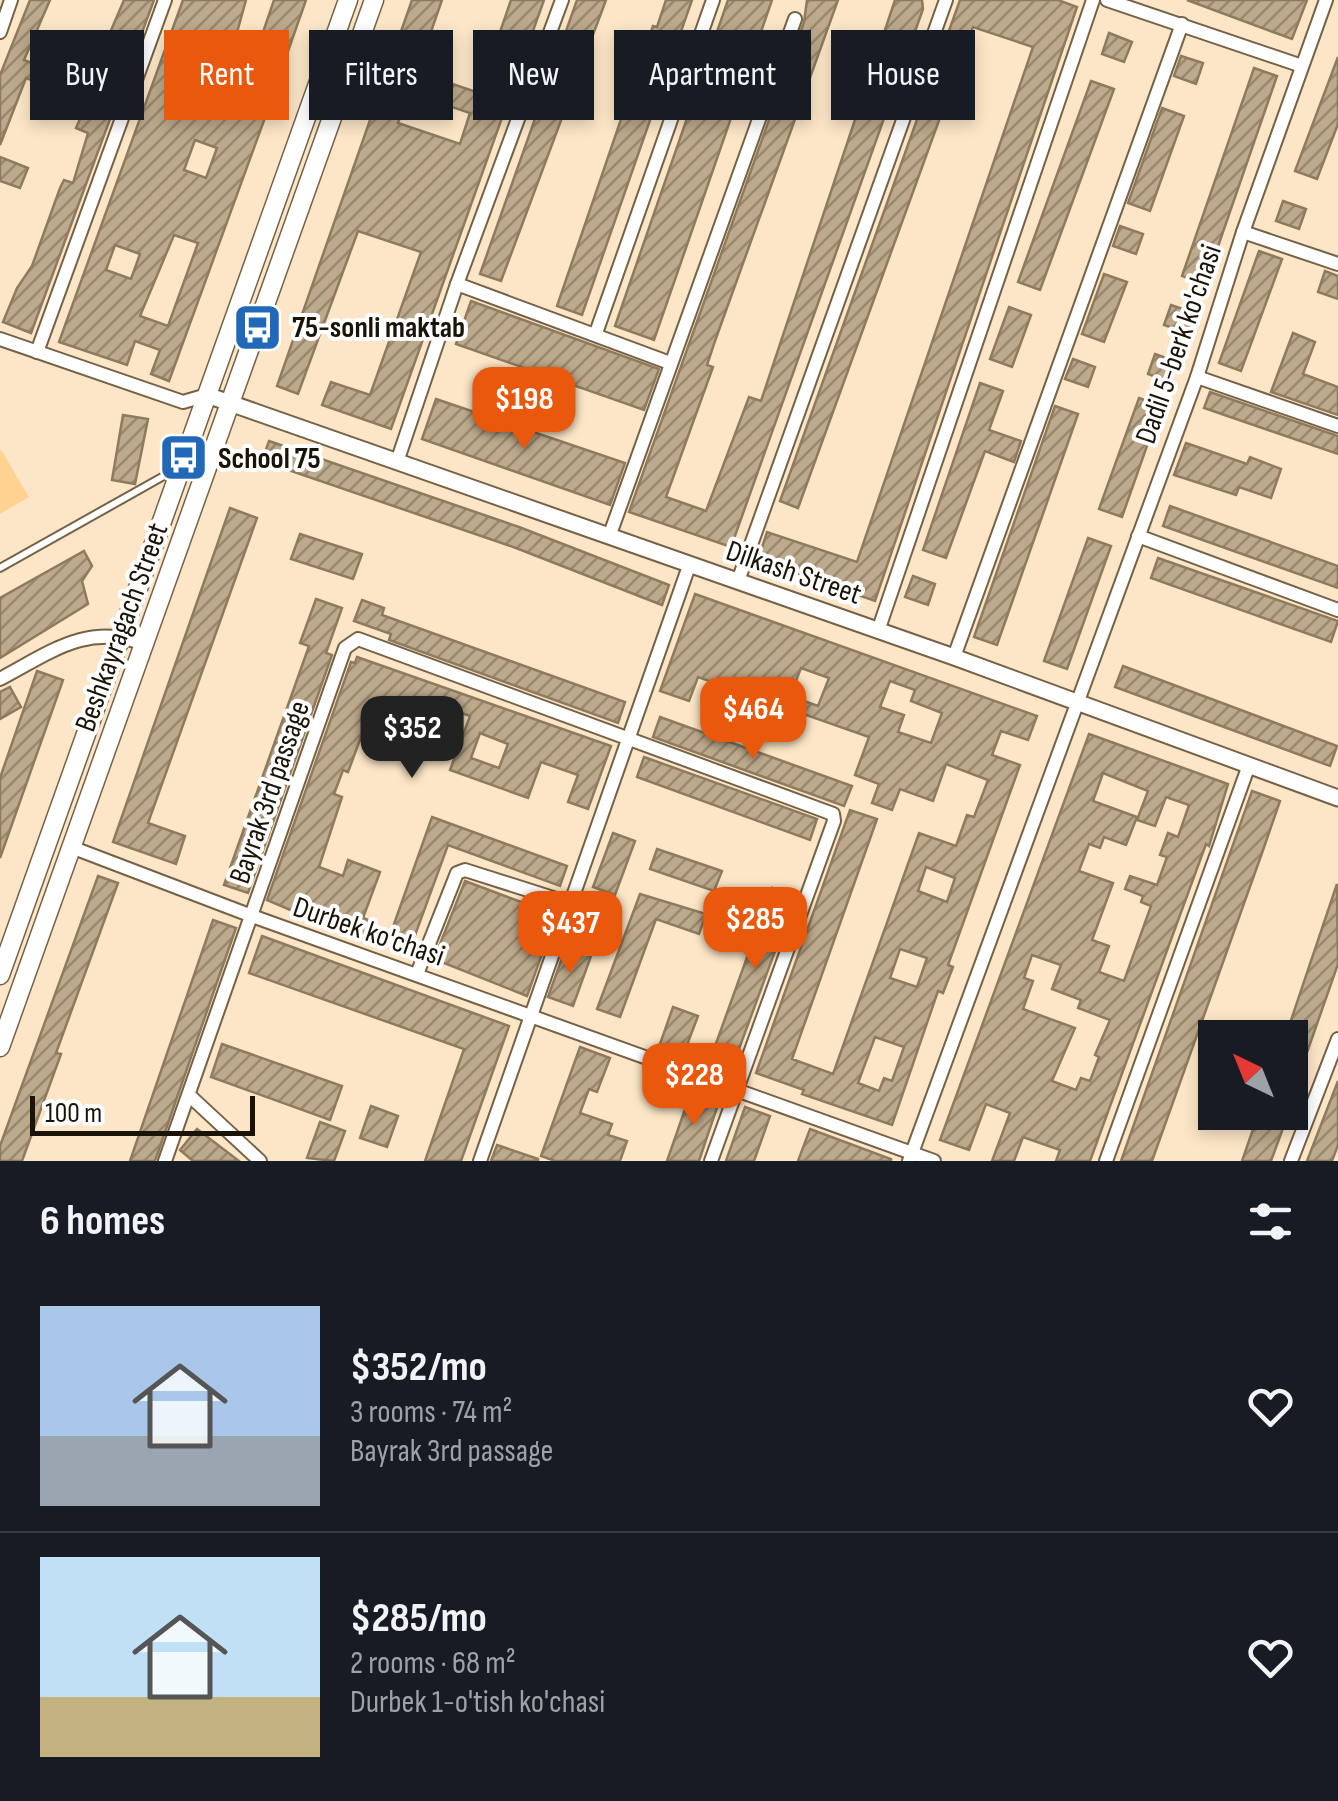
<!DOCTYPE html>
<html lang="en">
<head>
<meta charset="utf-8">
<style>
  :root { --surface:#171b24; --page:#242831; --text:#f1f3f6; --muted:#9ea1a6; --line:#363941; --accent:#ea580c }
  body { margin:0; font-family:"Sofia Sans Condensed",sans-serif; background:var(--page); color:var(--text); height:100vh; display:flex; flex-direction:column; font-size:38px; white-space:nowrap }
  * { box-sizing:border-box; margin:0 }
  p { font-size:32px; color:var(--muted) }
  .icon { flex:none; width:55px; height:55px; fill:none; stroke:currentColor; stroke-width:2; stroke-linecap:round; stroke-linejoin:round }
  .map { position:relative; height:1161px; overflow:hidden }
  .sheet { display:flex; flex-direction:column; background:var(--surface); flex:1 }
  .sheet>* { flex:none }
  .guide { position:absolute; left:30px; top:30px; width:1280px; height:90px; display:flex; gap:20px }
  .needle { width:65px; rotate:317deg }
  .tools { position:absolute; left:1198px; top:1020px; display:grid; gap:20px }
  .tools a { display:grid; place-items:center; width:110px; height:110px; border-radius:0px; background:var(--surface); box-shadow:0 5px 15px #0003; font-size:50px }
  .scale { position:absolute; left:30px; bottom:25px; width:225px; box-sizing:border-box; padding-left:10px; border:5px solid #1a1307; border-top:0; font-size:28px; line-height:35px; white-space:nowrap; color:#1a1307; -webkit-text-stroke:8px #fff; paint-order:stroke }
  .price { position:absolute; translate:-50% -85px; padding:0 22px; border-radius:20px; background:var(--accent); color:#fff; font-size:32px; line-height:65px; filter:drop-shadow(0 2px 5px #0008) }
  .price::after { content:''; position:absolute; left:50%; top:60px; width:30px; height:22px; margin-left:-15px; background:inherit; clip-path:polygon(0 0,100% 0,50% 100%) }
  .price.on { background:#222; color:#fff }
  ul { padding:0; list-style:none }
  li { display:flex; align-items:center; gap:30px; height:250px; padding:0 40px }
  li+li { border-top:2px solid var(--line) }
  li span { display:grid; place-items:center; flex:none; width:280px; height:200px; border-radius:0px; color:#555 }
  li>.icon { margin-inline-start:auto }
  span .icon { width:120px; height:120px; fill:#fffc; stroke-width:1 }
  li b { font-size:42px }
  h2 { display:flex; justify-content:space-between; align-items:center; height:120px; padding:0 40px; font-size:42px }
  .tag { padding:0 35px; border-radius:0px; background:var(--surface); box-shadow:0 5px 15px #0003; font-size:35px; line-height:90px }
  .tag.on { background:var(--accent); color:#fff }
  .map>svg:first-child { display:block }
  .garden { fill:#fed291 }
  .building { fill:url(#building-hatch); stroke:#8e7b5e; stroke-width:2.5; fill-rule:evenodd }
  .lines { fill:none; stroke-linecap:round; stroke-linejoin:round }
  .service-casing { stroke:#756246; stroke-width:10 }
  .minor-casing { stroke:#756246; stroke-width:16 }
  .tertiary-casing { stroke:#756246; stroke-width:19 }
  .secondary-casing { stroke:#756246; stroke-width:21 }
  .service { stroke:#fff; stroke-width:6 }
  .minor { stroke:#fff; stroke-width:12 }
  .tertiary { stroke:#fff; stroke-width:15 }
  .secondary { stroke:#fff; stroke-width:18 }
  .labels { text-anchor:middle; stroke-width:8; stroke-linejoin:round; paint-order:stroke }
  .poi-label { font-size:30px; font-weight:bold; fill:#1a1307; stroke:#fff; text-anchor:start }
  .street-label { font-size:30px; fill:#1a1307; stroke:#fff }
</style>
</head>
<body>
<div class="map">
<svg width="1338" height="1161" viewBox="0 0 1338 1161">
  <defs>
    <pattern id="building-hatch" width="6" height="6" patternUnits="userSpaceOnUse" patternTransform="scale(2.5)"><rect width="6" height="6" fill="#bda98b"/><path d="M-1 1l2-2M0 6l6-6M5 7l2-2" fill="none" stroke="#998870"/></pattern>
  </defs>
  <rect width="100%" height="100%" fill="#fce6c7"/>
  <!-- garden -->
  <polygon class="garden" points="0,448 29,497 0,514"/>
  <!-- building -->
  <g class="building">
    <polygon points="30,0 50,0 24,60 37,65 31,80 26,78 0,145 0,75"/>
    <polygon points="124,0 154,0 31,333 3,322 17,288 32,266 60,188 64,180 73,183 88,133 76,128 110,52 103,49"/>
    <path d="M183 0H246L236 36 259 44 274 0H306L287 54 282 84 278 82 169 381 151 374 160 350 135 341 127 365 59 342ZM195 140 217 148 206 178 184 170ZM174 235 198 243 168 326 140 316ZM115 245 140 254 131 279 106 270Z"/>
    <path d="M412 0H442L417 72 479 93 511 0H544L391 429 322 405 331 382 370 395 421 252 358 231 298 394 277 386ZM411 87 432 94 431 100 470 113 460 144 398 123Z"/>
    <polygon points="577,0 606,0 501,281 480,274"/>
    <polygon points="666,0 692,0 582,315 557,306 653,26 657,27"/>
    <polygon points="728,0 772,0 654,340 615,326"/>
    <polygon points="807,0 838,0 715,341 707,365 713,367 666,497 706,511 749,397 761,401 895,0 922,0 923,9 731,547 629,512 804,22"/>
    <polygon points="960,0 1058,0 1077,7 875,601 758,560 767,532 857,562 1033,47 973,27 798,508 780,501"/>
    <polygon points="1187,0 1307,0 1292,39"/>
    <polygon points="1109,33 1132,42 1124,62 1102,54"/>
    <polygon points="1181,56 1203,63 1196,84 1174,76"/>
    <polygon points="1338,57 1338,124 1317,179 1295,171"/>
    <polygon points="1254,68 1277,76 1205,284 1182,276"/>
    <polygon points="1091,81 1114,89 1040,290 1018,282"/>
    <polygon points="1162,108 1184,116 1150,211 1128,203"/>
    <polygon points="0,157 28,168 20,188 0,181"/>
    <polygon points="1283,201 1306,209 1299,229 1276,221"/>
    <polygon points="1120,226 1143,234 1136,254 1113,246"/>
    <polygon points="1259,251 1282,259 1241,371 1219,363"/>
    <polygon points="1325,271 1338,276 1338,299 1318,292"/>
    <polygon points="1104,274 1127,282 1104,342 1082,334"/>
    <polygon points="471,301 659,369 644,410 456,344"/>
    <polygon points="1171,305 1194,313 1187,333 1164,325"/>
    <polygon points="1009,307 1031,315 1012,367 990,359"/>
    <polygon points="1293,333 1315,342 1303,374 1338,387 1338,415 1271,392"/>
    <polygon points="1155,354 1177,362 1170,382 1148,374"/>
    <polygon points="1073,359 1095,367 1088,387 1065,379"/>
    <polygon points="980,383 1003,391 989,430 1021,441 1014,462 985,451 946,558 923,550"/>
    <polygon points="1210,392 1338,436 1338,454 1204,408"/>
    <polygon points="1139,398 1161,406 1122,517 1099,509"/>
    <polygon points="436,399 625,463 610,505 422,439"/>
    <polygon points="1055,406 1078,414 997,645 974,637"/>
    <polygon points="123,415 148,419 135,484 112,480"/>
    <polygon points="269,441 519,527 669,585 662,605 516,548 262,461"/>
    <polygon points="1186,443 1247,464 1250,457 1281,469 1271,498 1239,487 1236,495 1174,475"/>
    <polygon points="1170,506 1338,566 1338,588 1163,526"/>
    <polygon points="230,508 257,518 148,823 185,836 176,864 113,842"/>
    <polygon points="300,534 362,554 353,579 291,559"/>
    <polygon points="1088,538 1111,546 1067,669 1044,661"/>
    <polygon points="84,551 92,566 82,581 88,604 0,658 0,598"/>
    <polygon points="1158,558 1338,621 1331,642 1151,578"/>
    <polygon points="913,576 935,584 928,605 905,597"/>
    <path d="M695 594 1037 716 1028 740 1001 731 992 755 1020 765 948 965 953 967 943 993 938 991 892 1125 802 1094 804 1090 756 1073 850 810 877 819 792 1059 833 1074 919 833 956 846 967 815 974 817 988 780 946 764 933 801 900 789 892 810 872 803 879 784 855 775 869 737 698 677 689 701 660 691ZM801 668 829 678 818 706 790 696ZM890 681 915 690 911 701 942 713 931 743 898 732 904 715 880 707ZM926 867 955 878 947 902 918 891ZM900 949 927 958 917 987 890 978ZM875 1037 904 1047 892 1081 884 1078 879 1091 858 1083Z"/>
    <polygon points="316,599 342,608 326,653 332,655 248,893 224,885 309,646 300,643"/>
    <polygon points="362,600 384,608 382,615 625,702 618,723 389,640 391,634 354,621"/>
    <path d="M357 657 611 746 588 809 568 802 578 775 541 762 528 798 450 770 470 716 442 706 438 718 381 699 367 739 361 737 348 772 343 770 334 794 342 797 319 867 343 876 348 860 380 872 363 918 371 921 363 941 267 900 351 662 355 663ZM480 733 508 744 499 768 471 758Z"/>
    <polygon points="1123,666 1337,746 1330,766 1115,687"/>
    <polygon points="37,671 63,680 0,858 0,778"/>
    <polygon points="10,687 21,707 0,719 0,692"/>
    <polygon points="660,717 852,786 844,806 653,737"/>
    <path d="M1089 734 1228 784 1209 846 1206 844 1090 1161H1056L1060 1150 1023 1137 1014 1161H992L1010 1113 986 1104 969 1150 940 1140ZM1103 773 1148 791 1137 820 1155 826 1166 797 1189 805 1178 837 1168 833 1160 855 1167 857 1157 885 1130 876 1125 889 1143 896 1141 902 1151 906 1124 981 1099 972 1109 946 1092 940 1113 883 1079 871 1089 844 1100 848 1104 837 1126 845 1137 817 1093 801ZM1032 955 1061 965 1052 989 1081 1000 1078 1008 1110 1020 1095 1055 1099 1057 1090 1081 1081 1078 1076 1090 1052 1081 1075 1028 1023 1009 1033 981 1024 978Z"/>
    <polygon points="644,757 817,819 810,840 637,777"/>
    <polygon points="1252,791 1280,801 1262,853 1152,1161 1121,1161"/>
    <polygon points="432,817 567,866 560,886 448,845 410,949 388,941"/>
    <polygon points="613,833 635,841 615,895 593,887"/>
    <polygon points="657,849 722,871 714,891 650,869"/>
    <polygon points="98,876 118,883 56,1053 61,1054 22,1161 0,1161 0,1146"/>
    <polygon points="465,881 556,915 527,996 434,959"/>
    <polygon points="1337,884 1338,964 1290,1101 1290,1038 1285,1038"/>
    <polygon points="772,888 795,897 736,1057 714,1049"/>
    <polygon points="640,894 706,914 699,934 656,919 620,1017 597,1009"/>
    <polygon points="213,920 236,928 215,988 155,1161 130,1161"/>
    <polygon points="262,936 509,1026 461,1161 425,1161 464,1049 249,973"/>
    <polygon points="566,947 591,956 573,1006 548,997"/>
    <polygon points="673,1007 698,1016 684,1053 660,1044"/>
    <polygon points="222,1044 342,1086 330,1120 211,1077"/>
    <polygon points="580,1047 610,1058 597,1092 589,1089 580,1113 612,1124 608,1135 627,1141 620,1161 555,1161 541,1156"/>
    <polygon points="1338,1081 1338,1145 1332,1161 1307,1161"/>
    <polygon points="692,1089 720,1099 709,1131 699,1161 667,1161"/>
    <polygon points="371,1106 398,1116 387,1147 360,1138"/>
    <polygon points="745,1107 770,1116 754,1161 726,1161"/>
    <polygon points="1259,1112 1289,1112 1271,1161 1242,1161"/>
    <polygon points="320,1122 345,1131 334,1161 307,1158"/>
    <polygon points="197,1129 239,1161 193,1161 180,1150"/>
    <polygon points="810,1129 891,1159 891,1161 798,1161"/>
    <polygon points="497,1145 538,1159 538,1161 491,1161"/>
  </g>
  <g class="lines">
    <defs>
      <polyline id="service" points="0,568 178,468"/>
      <g id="minor">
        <polyline points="1107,0 1302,66"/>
        <polyline points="0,32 11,0"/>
        <polyline points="1243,232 1338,264"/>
        <polyline points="457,284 670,363"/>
        <polyline points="596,333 713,0"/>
        <polyline points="0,339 183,402 207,395"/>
        <polyline points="37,352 165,0"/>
        <polyline points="1197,377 1338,426"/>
        <polyline points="398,459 457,284 562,0"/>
        <polyline points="1138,536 1338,610"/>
        <polyline points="609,537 795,19"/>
        <polyline points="738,581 946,0"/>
        <polyline points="878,631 1093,0"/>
        <polyline points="954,657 1182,24"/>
        <path d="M0 679C49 653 88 622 144 644"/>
        <polyline points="71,847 252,916 934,1161"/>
        <polyline points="417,974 457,873 465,870 572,904"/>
        <polyline points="191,1097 260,1161"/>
        <polyline points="165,1161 345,648 358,639 833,814 834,821 711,1161"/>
        <polyline points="480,1161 689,566"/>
        <polyline points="909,1161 1197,377 1243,232 1326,0"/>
        <polyline points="1106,1161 1249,765"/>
        <polyline points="1291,1161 1338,1039"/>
      </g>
      <polyline id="tertiary" points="207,395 954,657 1338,798"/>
      <g id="secondary">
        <polyline points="0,975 348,0"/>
        <polyline points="0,1047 374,0"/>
      </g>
    </defs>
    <!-- service casing -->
    <use href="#service" class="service-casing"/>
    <!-- minor casing -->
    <use href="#minor" class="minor-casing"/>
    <!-- tertiary casing -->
    <use href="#tertiary" class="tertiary-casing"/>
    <!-- secondary casing -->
    <use href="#secondary" class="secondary-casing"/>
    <!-- service -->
    <use href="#service" class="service"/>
    <!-- minor -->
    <use href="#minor" class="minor"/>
    <!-- tertiary -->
    <use href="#tertiary" class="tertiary"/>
    <!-- secondary -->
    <use href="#secondary" class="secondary"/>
  </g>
  <!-- icons -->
  <defs>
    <symbol id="bus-square" viewBox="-11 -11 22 22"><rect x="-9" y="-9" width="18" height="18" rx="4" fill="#2268b9" stroke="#fff"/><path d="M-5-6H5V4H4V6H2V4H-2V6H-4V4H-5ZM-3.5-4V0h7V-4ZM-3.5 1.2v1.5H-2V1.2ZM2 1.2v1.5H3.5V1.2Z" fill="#fff"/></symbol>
  </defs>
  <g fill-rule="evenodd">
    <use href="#bus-square" x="230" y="300" width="55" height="55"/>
    <use href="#bus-square" x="156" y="430" width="55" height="55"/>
  </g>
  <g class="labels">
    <!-- poi labels -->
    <g class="poi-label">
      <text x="292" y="337">75-sonli maktab</text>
      <text x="218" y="468">School 75</text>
    </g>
    <!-- street labels -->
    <g class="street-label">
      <text transform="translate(1178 344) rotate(-71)" y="10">Dadil 5-berk ko'chasi</text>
      <text transform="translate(794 572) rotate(19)" y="10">Dilkash Street</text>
      <text transform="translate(121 627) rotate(-70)" y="10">Beshkayragach Street</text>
      <text transform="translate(269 792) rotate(-71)" y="10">Bayrak 3rd passage</text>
      <text transform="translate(369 931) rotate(19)" y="10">Durbek ko'chasi</text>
    </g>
  </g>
</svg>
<div class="tools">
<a><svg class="needle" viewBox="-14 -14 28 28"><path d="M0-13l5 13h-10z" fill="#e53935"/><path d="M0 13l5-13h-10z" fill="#9ea1a6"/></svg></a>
</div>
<div class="scale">100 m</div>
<b class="price" style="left:524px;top:452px">$198</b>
<b class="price" style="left:753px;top:762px">$464</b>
<b class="price on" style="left:412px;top:781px">$352</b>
<b class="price" style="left:755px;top:972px">$285</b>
<b class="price" style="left:570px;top:976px">$437</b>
<b class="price" style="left:694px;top:1128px">$228</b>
<div class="guide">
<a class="tag">Buy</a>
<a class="tag on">Rent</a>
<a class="tag">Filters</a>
<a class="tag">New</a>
<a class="tag">Apartment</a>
<a class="tag">House</a>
</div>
</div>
<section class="sheet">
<h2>6 homes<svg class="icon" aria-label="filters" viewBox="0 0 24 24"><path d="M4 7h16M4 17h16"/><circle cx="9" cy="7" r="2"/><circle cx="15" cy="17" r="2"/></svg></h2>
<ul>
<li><span style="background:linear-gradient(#a9c7e8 65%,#9aa5b1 0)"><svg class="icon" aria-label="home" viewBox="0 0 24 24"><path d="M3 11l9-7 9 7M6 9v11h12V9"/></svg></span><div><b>$352/mo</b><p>3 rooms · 74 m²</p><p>Bayrak 3rd passage</p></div><svg class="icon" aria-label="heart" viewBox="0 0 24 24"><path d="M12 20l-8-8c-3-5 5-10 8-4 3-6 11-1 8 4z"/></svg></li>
<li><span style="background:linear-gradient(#bfe0f5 70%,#c2b280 0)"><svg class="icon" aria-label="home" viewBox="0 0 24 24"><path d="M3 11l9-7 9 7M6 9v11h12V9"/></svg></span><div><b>$285/mo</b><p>2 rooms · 68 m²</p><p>Durbek 1-o'tish ko'chasi</p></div><svg class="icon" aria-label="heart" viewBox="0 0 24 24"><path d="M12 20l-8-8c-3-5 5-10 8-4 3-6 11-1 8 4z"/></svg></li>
</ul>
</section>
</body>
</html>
